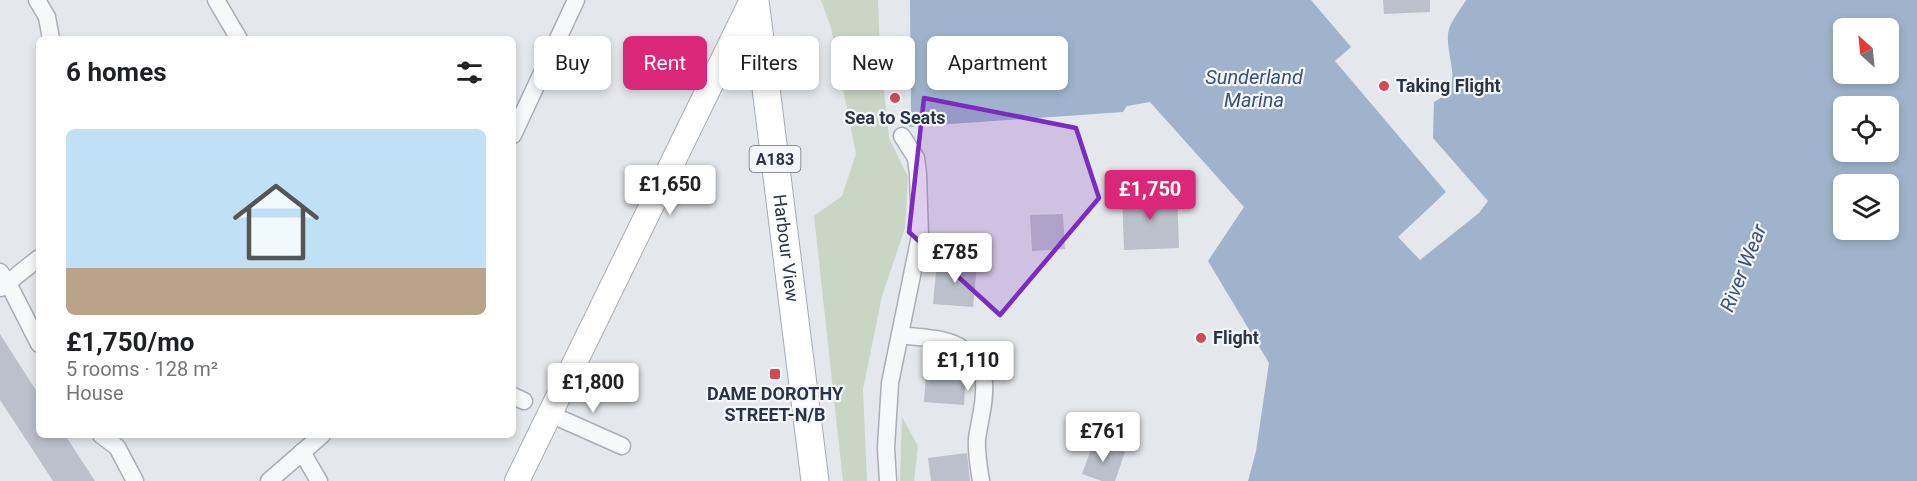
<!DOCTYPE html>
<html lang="en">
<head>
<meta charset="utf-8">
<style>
  :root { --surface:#fff; --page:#f2f2f2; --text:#202124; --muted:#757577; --accent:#db2777 }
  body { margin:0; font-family:Roboto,sans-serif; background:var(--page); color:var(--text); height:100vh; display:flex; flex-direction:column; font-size:22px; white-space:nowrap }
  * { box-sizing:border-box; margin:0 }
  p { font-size:20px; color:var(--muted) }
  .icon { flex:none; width:33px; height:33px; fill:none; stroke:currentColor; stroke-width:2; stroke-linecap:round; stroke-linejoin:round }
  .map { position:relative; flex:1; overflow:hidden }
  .panel { position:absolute; left:36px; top:36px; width:480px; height:402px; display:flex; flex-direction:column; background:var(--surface); border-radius:9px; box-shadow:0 3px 9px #0003 }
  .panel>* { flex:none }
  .banner { position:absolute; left:534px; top:36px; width:570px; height:54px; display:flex; gap:12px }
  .needle { width:39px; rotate:333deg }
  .tools { position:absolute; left:1833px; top:18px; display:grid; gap:12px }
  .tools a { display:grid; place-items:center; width:66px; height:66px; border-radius:9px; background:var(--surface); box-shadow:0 3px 9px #0003; font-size:30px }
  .price { position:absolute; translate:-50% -51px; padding:0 14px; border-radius:6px; background:#fff; color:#222; font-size:20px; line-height:39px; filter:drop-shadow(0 2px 3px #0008) }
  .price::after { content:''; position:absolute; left:50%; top:36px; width:18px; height:14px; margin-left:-9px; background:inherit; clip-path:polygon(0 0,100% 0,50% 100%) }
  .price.selected { background:var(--accent); color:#fff }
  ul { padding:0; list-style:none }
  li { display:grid; align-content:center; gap:12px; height:318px; padding:0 30px }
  li span { display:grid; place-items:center; height:186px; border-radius:9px; color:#555 }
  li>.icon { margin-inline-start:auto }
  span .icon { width:108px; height:108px; fill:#fffc; stroke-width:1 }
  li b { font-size:26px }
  h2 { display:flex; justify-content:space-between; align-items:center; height:72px; padding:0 30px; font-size:26px }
  .tag { padding:0 21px; border-radius:9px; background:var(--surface); box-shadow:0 3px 9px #0003; font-size:21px; line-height:54px }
  .tag.selected { background:var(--accent); color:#fff }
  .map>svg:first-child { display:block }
  .green { fill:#c9d6c5 }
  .water { fill:#9fb4cc; fill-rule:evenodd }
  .building { fill:#bbc0ca }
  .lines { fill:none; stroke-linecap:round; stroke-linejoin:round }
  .street-casing { stroke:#a9aeb7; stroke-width:19 }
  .secondary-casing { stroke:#a9aeb7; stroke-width:26 }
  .primary-casing { stroke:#a3abb8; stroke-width:29 }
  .street { stroke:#f7f8fa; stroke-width:16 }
  .secondary { stroke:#fff; stroke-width:24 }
  .primary { stroke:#fff; stroke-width:27 }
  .marked { fill:#7b2cbf; fill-opacity:0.2; stroke:#7b2cbf; stroke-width:4.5; stroke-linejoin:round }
  .poi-dot { fill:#d1495b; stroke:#f4f6f9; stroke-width:2 }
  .labels { text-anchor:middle; stroke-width:4.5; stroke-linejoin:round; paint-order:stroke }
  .shield { fill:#f4f6f9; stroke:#676e7b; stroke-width:1.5 }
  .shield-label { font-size:16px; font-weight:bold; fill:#2b3445 }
  .poi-label { font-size:18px; font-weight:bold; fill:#2b3445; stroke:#f4f6f9; text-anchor:start }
  .street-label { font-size:18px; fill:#2b3445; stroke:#f4f6f9 }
  .water-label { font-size:20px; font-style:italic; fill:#34527a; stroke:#f4f6f9 }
</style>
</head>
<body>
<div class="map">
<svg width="1917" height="481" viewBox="0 0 1917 481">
  <rect width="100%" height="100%" fill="#e4e7ec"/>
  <!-- green -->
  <g class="green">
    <polygon points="821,0 878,0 880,54 889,138 908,177 905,228 882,296 863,389 867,481 843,481 814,216 842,196 856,154 831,28"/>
    <polygon points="902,417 918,446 914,481 900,481"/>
  </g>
  <!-- water -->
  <path class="water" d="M910 0H1311L1351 47 1335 61 1446 192 1398 237 1420 260 1479 213 1488 201 1433 138 1434 102C1466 85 1446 62 1448 34 1449 23 1461 9 1466 0H1917V481H1248L1256 451 1269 363 1208 261 1244 207 1150 102 1127 106 1123 112 909 127 911 109ZM1844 28H1888V74H1844ZM1844 106H1888V152H1844ZM1844 184H1888V230H1844Z"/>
  <!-- building -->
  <g class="building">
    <polygon points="1383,0 1430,0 1430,12 1384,14"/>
    <polygon points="1177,192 1179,248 1124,250 1122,194"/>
    <polygon points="1063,214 1065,249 1032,251 1030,215"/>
    <polygon points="937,262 977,265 973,307 933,304"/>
    <polygon points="0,334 39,395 39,435 65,435 95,481 53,481 23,435 0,400"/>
    <polygon points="927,360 963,363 966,365 964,405 924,402"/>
    <polygon points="1094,441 1125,452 1115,481 1102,481 1082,474"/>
    <polygon points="967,453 970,481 931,481 928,458"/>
  </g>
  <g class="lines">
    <defs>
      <g id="street">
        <polyline points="37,0 47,17 51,39"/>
        <polyline points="216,0 239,39"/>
        <polyline points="513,135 576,0"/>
        <polyline points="0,272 8,283 39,344"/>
        <polyline points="1,288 39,258"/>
        <path d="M900 335C919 338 947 337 963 349 997 371 981 408 977 439 976 452 979 468 981 481"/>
        <polyline points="513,396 524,401"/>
        <polyline points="550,414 622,446"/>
        <polyline points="101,435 117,447 135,481"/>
        <polyline points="302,452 319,481"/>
        <polyline points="269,481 322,435"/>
        <polyline points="888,481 886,448 890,383 920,236 918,174 916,158 902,136"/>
      </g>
      <polyline id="secondary" points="517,481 752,0"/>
      <g id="primary">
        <path id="s1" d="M755 0 815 481"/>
      </g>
    </defs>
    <!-- street casing -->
    <use href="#street" class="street-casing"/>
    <!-- secondary casing -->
    <use href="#secondary" class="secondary-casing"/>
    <!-- primary casing -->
    <use href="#primary" class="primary-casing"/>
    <!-- street -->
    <use href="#street" class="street"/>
    <!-- secondary -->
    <use href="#secondary" class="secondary"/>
    <!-- primary -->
    <use href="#primary" class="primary"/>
  </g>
  <!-- marked area -->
  <path class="marked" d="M924 98 1076 128 1099 198 1000 315 909 232Z"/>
  <!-- markers -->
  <g class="poi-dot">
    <circle cx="1384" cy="86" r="6"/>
    <circle cx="895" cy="98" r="6"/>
    <circle cx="1201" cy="338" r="6"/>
    <rect x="769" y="368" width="12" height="12" rx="3"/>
  </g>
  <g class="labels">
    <!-- shield labels -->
    <rect class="shield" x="749.5" y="146" width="51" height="26" rx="4.5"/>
    <g class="shield-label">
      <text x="775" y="165">A183</text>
    </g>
    <!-- poi labels -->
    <g class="poi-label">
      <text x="1396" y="92">Taking Flight</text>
      <text x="895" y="124" text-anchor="middle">Sea to Seats</text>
      <text x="1213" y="344">Flight</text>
      <text x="775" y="400" text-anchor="middle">DAME DOROTHY<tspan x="775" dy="21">STREET-N/B</tspan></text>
    </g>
    <!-- street labels -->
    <g class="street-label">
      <text dy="6" stroke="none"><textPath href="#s1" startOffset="250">Harbour View</textPath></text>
    </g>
    <!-- water labels -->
    <g class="water-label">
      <text x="1254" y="84">Sunderland<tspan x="1254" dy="23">Marina</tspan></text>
      <text transform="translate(1743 268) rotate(-68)" y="7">River Wear</text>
    </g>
  </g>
</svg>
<div class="tools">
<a><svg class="needle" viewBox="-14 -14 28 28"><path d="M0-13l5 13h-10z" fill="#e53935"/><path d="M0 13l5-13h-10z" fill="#757577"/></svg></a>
<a><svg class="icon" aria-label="locate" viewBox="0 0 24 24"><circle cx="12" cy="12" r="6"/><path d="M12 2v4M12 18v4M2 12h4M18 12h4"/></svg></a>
<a><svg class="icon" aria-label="layers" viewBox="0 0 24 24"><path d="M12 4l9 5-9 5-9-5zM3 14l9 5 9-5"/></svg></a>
</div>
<b class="price" style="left:670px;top:216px">£1,650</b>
<b class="price selected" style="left:1150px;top:221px">£1,750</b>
<b class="price" style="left:955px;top:284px">£785</b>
<b class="price" style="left:968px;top:392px">£1,110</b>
<b class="price" style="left:593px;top:414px">£1,800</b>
<b class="price" style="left:1103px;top:463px">£761</b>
<div class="banner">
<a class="tag">Buy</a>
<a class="tag selected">Rent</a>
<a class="tag">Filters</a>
<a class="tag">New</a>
<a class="tag">Apartment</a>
</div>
<section class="panel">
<h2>6 homes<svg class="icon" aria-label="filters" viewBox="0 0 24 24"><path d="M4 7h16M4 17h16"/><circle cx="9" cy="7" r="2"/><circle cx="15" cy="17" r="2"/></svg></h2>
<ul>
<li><span style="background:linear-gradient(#bfe0f5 75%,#b9a48a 0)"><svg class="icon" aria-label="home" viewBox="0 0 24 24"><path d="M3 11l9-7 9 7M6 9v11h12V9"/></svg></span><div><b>£1,750/mo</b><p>5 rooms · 128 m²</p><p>House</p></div></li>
</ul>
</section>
</div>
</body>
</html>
